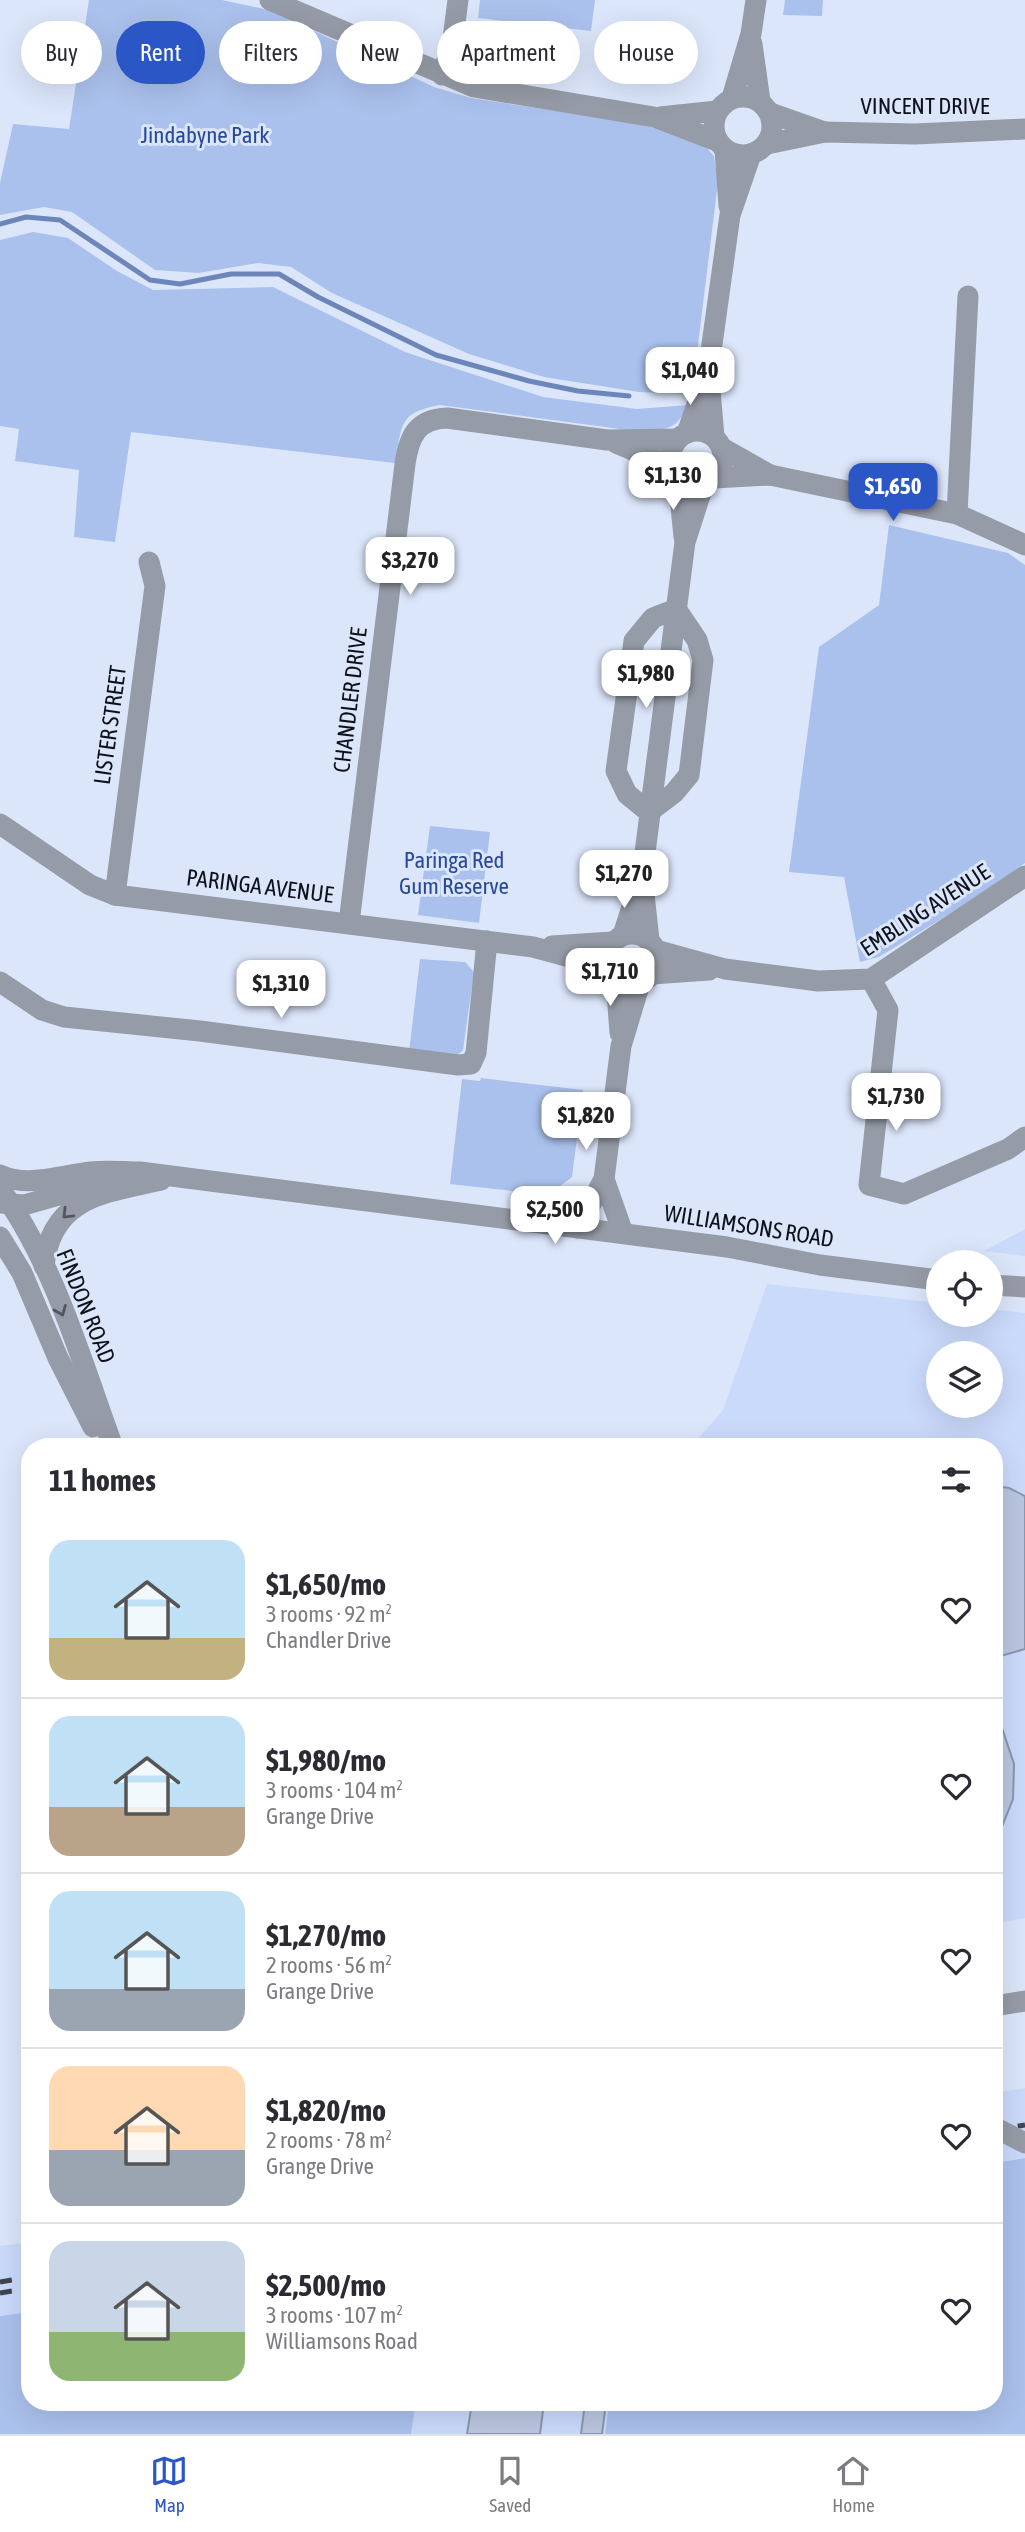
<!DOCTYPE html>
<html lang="en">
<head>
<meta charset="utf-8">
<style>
  :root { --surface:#fff; --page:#f2f2f3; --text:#2b2b33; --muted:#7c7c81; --line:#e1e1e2; --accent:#2b56c5 }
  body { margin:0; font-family:"Asap Condensed",sans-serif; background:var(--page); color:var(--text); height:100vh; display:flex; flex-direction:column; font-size:26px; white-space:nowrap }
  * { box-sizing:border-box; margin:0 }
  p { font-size:23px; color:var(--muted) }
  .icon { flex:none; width:38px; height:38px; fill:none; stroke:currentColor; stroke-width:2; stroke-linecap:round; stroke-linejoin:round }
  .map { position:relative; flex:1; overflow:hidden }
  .details { position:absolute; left:21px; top:1438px; width:982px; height:973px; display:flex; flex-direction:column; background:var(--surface); border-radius:28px; box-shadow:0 7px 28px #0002 }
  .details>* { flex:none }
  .top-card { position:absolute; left:21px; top:21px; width:984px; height:63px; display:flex; gap:14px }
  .buttons { position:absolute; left:926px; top:1250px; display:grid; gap:14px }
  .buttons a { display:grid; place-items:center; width:77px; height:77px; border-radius:50%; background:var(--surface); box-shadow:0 7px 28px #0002; font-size:35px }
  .price { position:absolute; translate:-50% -60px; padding:0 16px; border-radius:14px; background:#fff; color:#222; font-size:23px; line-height:46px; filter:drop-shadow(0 2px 4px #0008) }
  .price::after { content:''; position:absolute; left:50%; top:42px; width:21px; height:16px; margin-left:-10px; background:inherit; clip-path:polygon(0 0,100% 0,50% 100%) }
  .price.current { background:var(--accent); color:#fff }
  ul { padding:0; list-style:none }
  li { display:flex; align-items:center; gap:21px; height:175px; padding:0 28px }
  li+li { border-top:2px solid var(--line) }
  li span { display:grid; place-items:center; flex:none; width:196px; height:140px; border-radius:21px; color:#555 }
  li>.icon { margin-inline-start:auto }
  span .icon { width:84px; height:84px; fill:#fffc; stroke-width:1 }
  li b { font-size:30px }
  h2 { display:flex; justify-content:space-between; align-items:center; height:84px; padding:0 28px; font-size:30px }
  .pill { padding:0 24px; border-radius:32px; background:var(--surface); box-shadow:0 7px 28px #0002; font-size:24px; line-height:63px }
  .pill.current { background:var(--accent); color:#fff }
  .dock { display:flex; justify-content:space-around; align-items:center; height:98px; border-top:2px solid var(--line); background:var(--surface); font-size:19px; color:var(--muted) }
  .dock a { display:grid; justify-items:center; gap:4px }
  .dock .current { color:var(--accent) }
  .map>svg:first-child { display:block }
  .built { fill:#cadafb; fill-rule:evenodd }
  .green { fill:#abc1ed }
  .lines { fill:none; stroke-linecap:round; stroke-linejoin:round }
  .stream { stroke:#6d86ba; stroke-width:5 }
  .building { fill:#bac7e0; stroke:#8b97af; stroke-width:2 }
  .minor { stroke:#969ca7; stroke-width:21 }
  .rail { stroke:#3f4450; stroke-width:5; stroke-dasharray:12 12; stroke-linecap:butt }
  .minor-bridge { stroke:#969ca7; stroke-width:21 }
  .oneway { stroke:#525660 }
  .labels { text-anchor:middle; stroke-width:6; stroke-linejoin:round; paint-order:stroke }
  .street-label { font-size:23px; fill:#0d111a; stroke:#dce6fb }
  .park-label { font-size:23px; fill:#28499a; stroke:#dce6fb }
</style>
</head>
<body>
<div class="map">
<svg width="1025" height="2434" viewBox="0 0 1025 2434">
  <rect width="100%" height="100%" fill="#dce6fb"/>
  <!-- built -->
  <g class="built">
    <polygon points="1025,1229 1025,1256 984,1251"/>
    <path d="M767 1284 938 1303V1314H990L991 1309 1025 1313V1918L994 1924V1447H691L723 1410ZM938 1353H990V1405H938Z"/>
    <polygon points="1025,2088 1025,2158 994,2163 994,2093"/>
    <polygon points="30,2242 30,2312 0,2316 0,2246"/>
    <polygon points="416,2403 609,2403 605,2434 411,2434"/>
  </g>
  <!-- green -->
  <g class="green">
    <polygon points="89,0 222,0 269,10 434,87 471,98 642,124 706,147 714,156 718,182 692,394 639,392 544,377 469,354 332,293 291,267 258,263 199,273 155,270 72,212 44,207 0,215 0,183 13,124 69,129"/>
    <polygon points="480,0 595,0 591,31 478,18"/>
    <polygon points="785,0 823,0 822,16 783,15"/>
    <path d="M33 232 68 238 117 271 153 290 273 287 405 352 543 397 637 409 688 405C677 430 667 429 642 432L440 405C397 413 403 425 395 463L131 432 115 542 74 537 79 470 15 461 19 429 0 426V240Z"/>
    <polygon points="889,525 1008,553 1025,565 1025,863 984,893 879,957 860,962 844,877 789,872 819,647 879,605"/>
    <polygon points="430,826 490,832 479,923 418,915"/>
    <polygon points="420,959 465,962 474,972 463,1050 454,1058 409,1052"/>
    <polygon points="481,1078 583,1090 572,1177 548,1195 450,1184 462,1079 480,1081"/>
    <polygon points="1025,2158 1025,2434 605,2434 609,2403 994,2403 994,2163"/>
    <polygon points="30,2312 30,2403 416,2403 411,2434 0,2434 0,2316"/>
  </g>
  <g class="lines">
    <!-- stream -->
    <polyline class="stream" points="0,224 26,217 60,220 150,280 180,284 231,274 279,274 318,297 436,355 529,381 578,391 629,396"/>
  </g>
  <!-- building -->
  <g class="building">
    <polygon points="994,1486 1009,1488 1025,1496 1025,1649 994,1658"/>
    <polygon points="994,1713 997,1713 1014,1764 1013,1799 995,1844"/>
    <polygon points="472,2403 544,2403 540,2434 467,2434"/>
    <polygon points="585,2403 606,2403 602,2434 581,2434"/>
  </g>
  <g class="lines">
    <!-- minor -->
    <g class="minor">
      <polyline points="270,0 474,87 654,117 717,141"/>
      <polyline points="752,44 760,101"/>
      <polyline points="442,75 452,46 458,0"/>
      <circle cx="743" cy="126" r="29"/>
      <polyline points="732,98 751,34 756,0"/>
      <polyline points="770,113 824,132"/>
      <polyline points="660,117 717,111"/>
      <polyline points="767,144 825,132 915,134 1025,129"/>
      <polyline points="725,150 729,206"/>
      <polyline points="709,378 714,437"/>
      <circle cx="697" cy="457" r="26"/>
      <polyline points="687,433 708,373 730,215 751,154"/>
      <polyline points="616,443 671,466"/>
      <polyline points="722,448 770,475"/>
      <polyline points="678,476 684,537"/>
      <polyline points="714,478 770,475 957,514 1025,545"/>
      <polyline points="957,514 968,296"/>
      <polygon points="676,609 697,640 703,660 689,775 674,793 649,812 627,794 616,771 634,641 653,618"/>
      <polyline points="0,824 90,885 115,895 533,947 607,967"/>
      <polyline points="643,885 649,940"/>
      <polyline points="115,895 155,586 149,562"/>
      <path d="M349 923 405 464C409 436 417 419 447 418L607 440 677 439"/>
      <circle cx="632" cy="959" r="25"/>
      <polyline points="623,935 642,876 685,542 704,483"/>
      <polyline points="552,946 612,942"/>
      <polyline points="656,950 725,969 818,981 871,979 1025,876"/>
      <polyline points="652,974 709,970"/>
      <polyline points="616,979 620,1033"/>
      <polyline points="871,979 888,1010 869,1185 904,1194 1008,1149 1025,1137"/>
      <polyline points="0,982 42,1010 64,1017 200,1031 458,1065 471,1064 476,1053 487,941"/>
      <path d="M0 1175C28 1188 62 1175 91 1172 107 1170 124 1172 140 1172L727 1247 820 1265 938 1280"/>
      <polyline points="604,1179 623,1233"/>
      <path d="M0 1189C54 1262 82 1363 113 1447"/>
      <polyline points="0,1203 24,1205 101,1183"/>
      <polyline points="578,1228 604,1179 621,1046 640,983"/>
      <polyline points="0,1237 22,1273 58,1358 93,1427"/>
      <path d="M44 1266C51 1197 104 1193 161 1180"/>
      <polyline points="990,1285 1025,1287"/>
      <polyline points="994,2006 1025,2001"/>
    </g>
    <!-- rail -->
    <g class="rail">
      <polyline points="994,2130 1025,2125"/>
      <polyline points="994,2141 1025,2137"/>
      <polyline points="0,2282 30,2277"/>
      <polyline points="0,2293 30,2288"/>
    </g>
    <!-- minor-bridge -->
    <polyline class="minor-bridge" points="994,2127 1025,2143"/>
  </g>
  <!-- one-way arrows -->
  <defs><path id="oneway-chevron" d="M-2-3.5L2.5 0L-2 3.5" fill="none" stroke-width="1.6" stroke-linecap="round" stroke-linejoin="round" transform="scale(1.75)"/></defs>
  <g class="oneway">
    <use href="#oneway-chevron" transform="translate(67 1214) rotate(135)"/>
    <use href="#oneway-chevron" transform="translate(61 1311) rotate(68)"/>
  </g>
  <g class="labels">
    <!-- street labels -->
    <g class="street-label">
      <text x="925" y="114">VINCENT DRIVE</text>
      <text transform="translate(350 700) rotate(-83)" y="8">CHANDLER DRIVE</text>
      <text transform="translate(110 725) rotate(-82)" y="8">LISTER STREET</text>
      <text transform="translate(260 886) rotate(7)" y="8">PARINGA AVENUE</text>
      <text transform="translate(925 910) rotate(-33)" y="8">EMBLING AVENUE</text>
      <text transform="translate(749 1226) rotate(9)" y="8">WILLIAMSONS ROAD</text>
      <text transform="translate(86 1306) rotate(68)" y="8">FINDON ROAD</text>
    </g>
    <!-- park labels -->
    <g class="park-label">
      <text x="205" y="143">Jindabyne Park</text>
      <text x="454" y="868">Paringa Red<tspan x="454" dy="26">Gum Reserve</tspan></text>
    </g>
  </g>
</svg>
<div class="buttons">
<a><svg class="icon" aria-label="locate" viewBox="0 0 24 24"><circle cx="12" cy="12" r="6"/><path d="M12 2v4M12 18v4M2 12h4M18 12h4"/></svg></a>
<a><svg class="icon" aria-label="layers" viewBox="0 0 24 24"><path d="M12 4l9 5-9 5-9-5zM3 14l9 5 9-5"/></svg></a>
</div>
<b class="price" style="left:690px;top:407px">$1,040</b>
<b class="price" style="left:673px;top:512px">$1,130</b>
<b class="price current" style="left:893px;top:523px">$1,650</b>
<b class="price" style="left:410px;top:597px">$3,270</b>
<b class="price" style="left:646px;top:710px">$1,980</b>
<b class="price" style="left:624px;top:910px">$1,270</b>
<b class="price" style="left:610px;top:1008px">$1,710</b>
<b class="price" style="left:281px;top:1020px">$1,310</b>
<b class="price" style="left:896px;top:1133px">$1,730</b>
<b class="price" style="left:586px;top:1152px">$1,820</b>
<b class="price" style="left:555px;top:1246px">$2,500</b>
<div class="top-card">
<a class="pill">Buy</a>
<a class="pill current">Rent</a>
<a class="pill">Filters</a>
<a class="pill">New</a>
<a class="pill">Apartment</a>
<a class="pill">House</a>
</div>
<section class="details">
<h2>11 homes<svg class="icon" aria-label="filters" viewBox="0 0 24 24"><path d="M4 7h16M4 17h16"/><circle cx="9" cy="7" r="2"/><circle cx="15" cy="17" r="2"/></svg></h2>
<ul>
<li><span style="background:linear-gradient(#bfe0f5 70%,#c2b280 0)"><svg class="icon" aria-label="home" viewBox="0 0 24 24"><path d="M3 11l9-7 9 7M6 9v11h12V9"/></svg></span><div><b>$1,650/mo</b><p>3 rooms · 92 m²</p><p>Chandler Drive</p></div><svg class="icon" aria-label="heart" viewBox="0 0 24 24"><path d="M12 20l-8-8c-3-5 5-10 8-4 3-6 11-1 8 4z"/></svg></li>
<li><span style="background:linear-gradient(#bfe0f5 65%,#b9a48a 0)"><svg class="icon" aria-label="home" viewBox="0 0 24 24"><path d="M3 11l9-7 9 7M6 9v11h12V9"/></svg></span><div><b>$1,980/mo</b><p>3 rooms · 104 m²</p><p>Grange Drive</p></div><svg class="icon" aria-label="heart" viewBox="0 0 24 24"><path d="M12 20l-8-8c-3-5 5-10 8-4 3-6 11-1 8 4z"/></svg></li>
<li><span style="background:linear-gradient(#bfe0f5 70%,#9aa5b1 0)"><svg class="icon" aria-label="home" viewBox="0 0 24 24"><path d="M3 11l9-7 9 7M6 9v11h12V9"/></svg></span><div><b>$1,270/mo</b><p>2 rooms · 56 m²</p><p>Grange Drive</p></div><svg class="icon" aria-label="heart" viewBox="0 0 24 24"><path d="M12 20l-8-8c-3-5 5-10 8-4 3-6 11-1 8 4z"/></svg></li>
<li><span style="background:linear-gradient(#ffd9b3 60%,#9aa5b1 0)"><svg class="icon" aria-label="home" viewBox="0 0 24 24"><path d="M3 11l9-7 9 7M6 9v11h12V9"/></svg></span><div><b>$1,820/mo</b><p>2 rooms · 78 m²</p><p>Grange Drive</p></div><svg class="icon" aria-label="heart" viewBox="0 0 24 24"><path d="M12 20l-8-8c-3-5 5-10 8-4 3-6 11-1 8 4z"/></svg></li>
<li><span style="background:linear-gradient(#c9d6e8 65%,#8fb573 0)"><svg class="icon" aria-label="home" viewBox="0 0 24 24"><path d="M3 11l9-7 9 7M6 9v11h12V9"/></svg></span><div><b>$2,500/mo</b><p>3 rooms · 107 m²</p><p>Williamsons Road</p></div><svg class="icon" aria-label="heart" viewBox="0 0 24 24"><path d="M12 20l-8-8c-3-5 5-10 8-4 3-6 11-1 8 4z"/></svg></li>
</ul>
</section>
</div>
<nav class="dock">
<a class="current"><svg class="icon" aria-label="map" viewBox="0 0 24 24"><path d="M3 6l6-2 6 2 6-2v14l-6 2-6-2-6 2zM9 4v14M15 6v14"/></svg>Map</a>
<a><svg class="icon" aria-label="saved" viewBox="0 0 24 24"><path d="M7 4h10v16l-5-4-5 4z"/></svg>Saved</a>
<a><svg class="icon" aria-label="home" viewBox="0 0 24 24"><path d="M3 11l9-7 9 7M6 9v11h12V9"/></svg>Home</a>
</nav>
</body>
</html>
